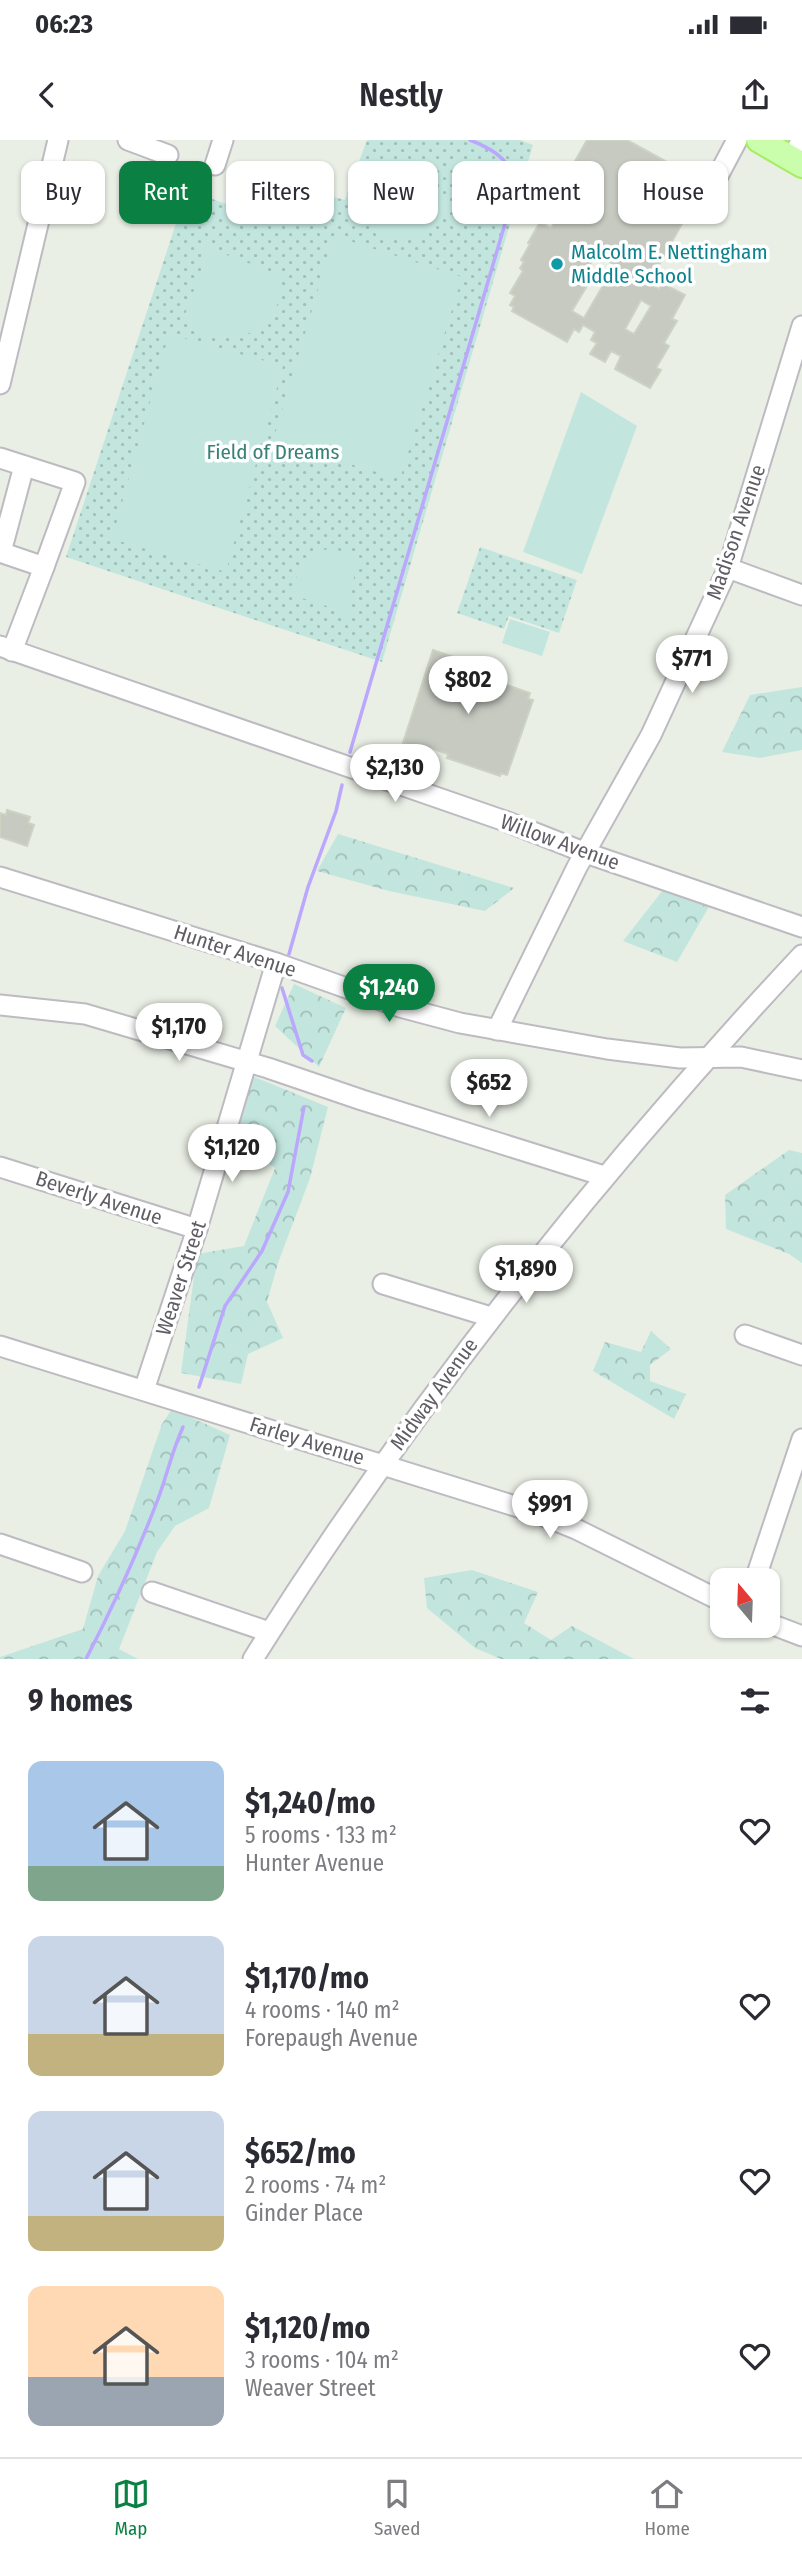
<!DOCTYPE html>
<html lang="en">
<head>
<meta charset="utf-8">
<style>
  :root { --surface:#fff; --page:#f7f7f7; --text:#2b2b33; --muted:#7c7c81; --line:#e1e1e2; --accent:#0b8043 }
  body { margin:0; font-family:"Fira Sans Condensed",sans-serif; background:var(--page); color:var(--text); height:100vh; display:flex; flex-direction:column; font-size:26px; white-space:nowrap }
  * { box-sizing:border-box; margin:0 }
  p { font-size:23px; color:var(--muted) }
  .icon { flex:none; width:38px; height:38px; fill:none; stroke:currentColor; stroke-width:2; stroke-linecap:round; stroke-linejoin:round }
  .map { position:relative; height:1519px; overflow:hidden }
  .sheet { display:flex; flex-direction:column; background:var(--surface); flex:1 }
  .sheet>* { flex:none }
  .hud { position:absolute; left:21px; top:21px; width:761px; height:63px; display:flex; gap:14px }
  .needle { width:46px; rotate:341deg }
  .fabs { position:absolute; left:710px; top:1428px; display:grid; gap:14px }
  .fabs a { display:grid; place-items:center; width:70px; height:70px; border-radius:14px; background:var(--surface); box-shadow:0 2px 5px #0004; font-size:35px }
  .price { position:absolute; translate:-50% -60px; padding:0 16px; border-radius:24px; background:#fff; color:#222; font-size:23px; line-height:46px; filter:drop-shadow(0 2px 4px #0008) }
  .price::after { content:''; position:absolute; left:50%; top:42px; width:21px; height:16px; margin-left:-10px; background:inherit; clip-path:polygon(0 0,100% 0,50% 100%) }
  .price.current { background:var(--accent); color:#fff }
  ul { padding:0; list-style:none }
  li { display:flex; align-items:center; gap:21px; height:175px; padding:0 28px }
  li span { display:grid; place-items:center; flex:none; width:196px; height:140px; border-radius:14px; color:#555 }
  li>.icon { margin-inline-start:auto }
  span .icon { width:84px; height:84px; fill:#fffc; stroke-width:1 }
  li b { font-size:30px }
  h2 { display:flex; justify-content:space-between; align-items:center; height:84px; padding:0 28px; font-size:30px }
  .chip { padding:0 24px; border-radius:14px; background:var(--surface); box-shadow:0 2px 5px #0004; font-size:24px; line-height:63px }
  .chip.current { background:var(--accent); color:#fff }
  .status { display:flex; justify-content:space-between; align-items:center; height:49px; padding:0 35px; background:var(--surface); direction:ltr }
  .status svg { height:19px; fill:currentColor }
  header { display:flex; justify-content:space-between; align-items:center; height:91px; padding:0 28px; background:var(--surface); font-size:32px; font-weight:600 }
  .tab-bar { display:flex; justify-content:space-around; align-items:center; height:98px; border-top:2px solid var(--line); background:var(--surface); font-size:19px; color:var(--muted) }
  .tab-bar a { display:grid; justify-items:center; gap:4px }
  .tab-bar .current { color:var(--accent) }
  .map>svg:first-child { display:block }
  .forest { fill:url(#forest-crowns) }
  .park { fill:url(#park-dots) }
  .pitch { fill:#c2e6de }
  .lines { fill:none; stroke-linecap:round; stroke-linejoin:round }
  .stream { stroke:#bba7fd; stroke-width:3.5 }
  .building { fill:#c6cac1; stroke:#ccd3c3; stroke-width:2; fill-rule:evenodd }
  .minor-casing { stroke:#bdbac1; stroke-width:23 }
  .major-casing { stroke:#a5ee5f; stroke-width:28 }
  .minor { stroke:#fff; stroke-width:19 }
  .major { stroke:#cafdac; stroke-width:24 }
  .culture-dot { fill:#0f9aa8; stroke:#fff; stroke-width:2.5 }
  .labels { text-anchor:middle; stroke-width:7; stroke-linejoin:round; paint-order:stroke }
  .culture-label { font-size:21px; fill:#0d838f; stroke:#fff; text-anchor:start }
  .park-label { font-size:21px; fill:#378277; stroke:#fff }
  .street-label { font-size:21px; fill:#605d65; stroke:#fff }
</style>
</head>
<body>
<div class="status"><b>06:23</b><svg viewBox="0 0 49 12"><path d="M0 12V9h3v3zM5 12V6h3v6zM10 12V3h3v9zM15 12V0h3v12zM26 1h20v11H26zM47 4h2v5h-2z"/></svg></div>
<header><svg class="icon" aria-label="back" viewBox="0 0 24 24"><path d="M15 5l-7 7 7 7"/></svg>Nestly<svg class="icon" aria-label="share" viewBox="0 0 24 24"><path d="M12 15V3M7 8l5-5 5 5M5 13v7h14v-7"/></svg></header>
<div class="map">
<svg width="802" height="1519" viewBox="0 0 802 1519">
  <defs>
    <pattern id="forest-crowns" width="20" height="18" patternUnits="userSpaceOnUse" patternTransform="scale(1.75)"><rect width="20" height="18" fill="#c2e6de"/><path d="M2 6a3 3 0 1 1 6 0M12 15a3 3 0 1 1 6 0" fill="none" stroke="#a1beb8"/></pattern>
    <pattern id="park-dots" width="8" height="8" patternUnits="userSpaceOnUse" patternTransform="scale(1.75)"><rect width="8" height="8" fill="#c2e6de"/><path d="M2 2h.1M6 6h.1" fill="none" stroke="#a1beb8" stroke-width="1.8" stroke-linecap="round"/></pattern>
  </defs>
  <rect width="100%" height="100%" fill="#e9efe5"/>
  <!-- forest -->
  <g class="forest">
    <polygon points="802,547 802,610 760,618 722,612 750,555"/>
    <polygon points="338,694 514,748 485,771 389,751 317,731"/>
    <polygon points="663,750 710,765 677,822 623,801"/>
    <polygon points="294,844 346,868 319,927 275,886"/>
    <polygon points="252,936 328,967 310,1038 278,1123 267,1162 283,1198 248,1214 241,1244 181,1233 197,1114 244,1106 275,1028 235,1001"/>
    <polygon points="789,1010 802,1013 802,1123 789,1114 726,1089 725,1055"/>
    <polygon points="651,1191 671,1209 650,1225 650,1241 686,1254 674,1279 593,1231 605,1202 641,1212"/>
    <polygon points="172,1269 230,1295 209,1368 175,1386 157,1412 119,1509 138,1519 0,1519 0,1517 83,1489 98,1436 125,1391 162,1284"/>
    <polygon points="472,1430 538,1452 524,1483 551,1500 572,1486 634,1519 501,1519 475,1508 427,1468 424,1438"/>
  </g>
  <!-- park -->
  <g class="park">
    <polygon points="367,0 520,0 533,5 382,522 66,417 187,50 246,71 289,45 345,60"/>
    <polygon points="480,407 577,440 559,493 509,476 504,489 457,473"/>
  </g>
  <!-- pitch -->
  <g class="pitch">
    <path d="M407 17 454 68C411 109 385 116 353 59Z"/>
    <polygon points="334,96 462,137 400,339 273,301"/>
    <path d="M211 104 216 106 219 112 282 136C281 148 280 163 273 173 251 205 209 204 183 180L206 117 202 113 203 107Z"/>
    <polygon points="169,194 283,226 226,432 112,399"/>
    <polygon points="581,252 637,286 582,434 523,412"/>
    <path d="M332 408 348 414 358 423 347 463 350 473 342 476 336 469 296 456C291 430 308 413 332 408Z"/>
    <polygon points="510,479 550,492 542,516 502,503"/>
  </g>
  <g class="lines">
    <!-- stream -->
    <g class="stream">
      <path d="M350 612 514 53C516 23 496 10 470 0"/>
      <polyline points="289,814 308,747 336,671 342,645"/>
      <polyline points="282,848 303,915 312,921"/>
      <polyline points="199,1247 225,1166 262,1111 288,1052 304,967"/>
      <path d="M86 1519C113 1467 137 1414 158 1359 167 1335 172 1311 183 1287"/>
    </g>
  </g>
  <!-- building -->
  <g class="building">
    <path d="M587 0H627L705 43 652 137 655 139 652 145 659 149 662 143 685 155 672 179 677 181 664 203 669 206 656 228 661 230 650 248 615 229 621 216 611 211 605 222 590 214 597 203 591 200 595 192 583 185 579 192 574 189 567 202 512 171 514 167 510 165 515 156 510 153 523 131 520 128 524 122 521 120 530 104 528 103 540 82 551 88 561 71 545 62 557 41 562 44ZM596 114 615 125 584 178 572 171 591 139 584 135ZM641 160 651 166 634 194 625 189Z"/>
    <polygon points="433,510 468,522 464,535 474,538 475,534 530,553 528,559 533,560 507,635 501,633 500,636 447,618 448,614 431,608 429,612 403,603"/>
    <polygon points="7,670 30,677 28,683 34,685 27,706 0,697 0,673 6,675"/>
  </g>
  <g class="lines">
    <defs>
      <g id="minor">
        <polyline points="128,0 168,15"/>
        <polyline points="793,19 801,0"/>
        <polyline points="215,25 223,0"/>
        <polyline points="702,66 737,0"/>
        <polyline points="0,244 58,0"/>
        <polyline points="0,318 75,342 44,427"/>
        <polyline points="0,412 44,427 12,511"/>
        <polyline points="1,412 24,326"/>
        <polyline points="728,428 802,455"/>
        <polyline points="0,506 505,681 586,713 802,787"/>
        <polyline points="0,737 276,823 400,867 460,883 607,909 680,918 741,917 802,930"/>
        <polyline points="0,865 85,874 268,928 362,960 604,1036"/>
        <polyline points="497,890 577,727 651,595 728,428 802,186"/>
        <polyline points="0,1027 197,1089"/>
        <polyline points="383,1144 491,1177"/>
        <polyline points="745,1195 802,1215"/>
        <polyline points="0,1206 534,1372 576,1389 723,1462"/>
        <polyline points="144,1250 197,1089 276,823"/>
        <polyline points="0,1404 82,1432"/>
        <polyline points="755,1440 802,1299"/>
        <polyline points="152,1452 269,1492"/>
        <polyline points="768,1483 802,1496"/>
        <path d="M253 1519C412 1266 598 1033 802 815"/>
      </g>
      <polyline id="major" points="759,0 802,25"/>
    </defs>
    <!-- minor casing -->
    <use href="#minor" class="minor-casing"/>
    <!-- major casing -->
    <use href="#major" class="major-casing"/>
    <!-- minor -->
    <use href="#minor" class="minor"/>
    <!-- major -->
    <use href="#major" class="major"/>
  </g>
  <!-- markers -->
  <circle class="culture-dot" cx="557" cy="124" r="7"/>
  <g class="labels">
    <!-- culture labels -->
    <g class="culture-label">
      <text x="571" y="119">Malcolm E. Nettingham<tspan x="571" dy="24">Middle School</tspan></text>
    </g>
    <!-- park labels -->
    <g class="park-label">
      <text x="273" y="319">Field of Dreams</text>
    </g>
    <!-- street labels -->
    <g class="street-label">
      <text transform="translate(736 392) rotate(-71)" y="7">Madison Avenue</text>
      <text transform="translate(560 702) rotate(20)" y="7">Willow Avenue</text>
      <text transform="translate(235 811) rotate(18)" y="7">Hunter Avenue</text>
      <text transform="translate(99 1058) rotate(18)" y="7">Beverly Avenue</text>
      <text transform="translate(181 1138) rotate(-72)" y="7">Weaver Street</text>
      <text transform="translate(434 1254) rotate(-54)" y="7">Midway Avenue</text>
      <text transform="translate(307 1301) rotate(17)" y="7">Farley Avenue</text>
    </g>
  </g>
</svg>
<div class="fabs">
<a><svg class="needle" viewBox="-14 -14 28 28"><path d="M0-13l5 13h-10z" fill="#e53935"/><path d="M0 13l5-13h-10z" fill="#7c7c81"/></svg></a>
</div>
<b class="price" style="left:692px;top:555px">$771</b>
<b class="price" style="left:468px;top:576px">$802</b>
<b class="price" style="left:395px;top:664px">$2,130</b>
<b class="price current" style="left:389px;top:884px">$1,240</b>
<b class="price" style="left:179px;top:923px">$1,170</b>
<b class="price" style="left:489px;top:979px">$652</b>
<b class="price" style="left:232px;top:1044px">$1,120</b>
<b class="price" style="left:526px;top:1165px">$1,890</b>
<b class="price" style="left:550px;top:1400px">$991</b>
<div class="hud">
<a class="chip">Buy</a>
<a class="chip current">Rent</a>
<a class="chip">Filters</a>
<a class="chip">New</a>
<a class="chip">Apartment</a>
<a class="chip">House</a>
</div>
</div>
<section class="sheet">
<h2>9 homes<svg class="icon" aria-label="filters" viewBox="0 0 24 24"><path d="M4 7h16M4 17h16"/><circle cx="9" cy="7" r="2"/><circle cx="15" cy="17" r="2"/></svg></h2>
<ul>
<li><span style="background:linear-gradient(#a9c7e8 75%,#7fa58c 0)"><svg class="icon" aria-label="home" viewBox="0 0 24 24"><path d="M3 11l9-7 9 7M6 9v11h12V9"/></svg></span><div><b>$1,240/mo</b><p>5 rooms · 133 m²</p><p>Hunter Avenue</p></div><svg class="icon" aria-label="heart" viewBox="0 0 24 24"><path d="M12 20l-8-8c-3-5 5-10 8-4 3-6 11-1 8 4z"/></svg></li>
<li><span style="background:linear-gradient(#c9d6e8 70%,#c2b280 0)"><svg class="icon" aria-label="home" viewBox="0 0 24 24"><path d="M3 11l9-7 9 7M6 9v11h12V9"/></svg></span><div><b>$1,170/mo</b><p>4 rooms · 140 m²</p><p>Forepaugh Avenue</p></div><svg class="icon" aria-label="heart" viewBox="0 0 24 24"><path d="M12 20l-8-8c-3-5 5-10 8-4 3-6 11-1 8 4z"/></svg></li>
<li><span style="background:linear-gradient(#c9d6e8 75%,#c2b280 0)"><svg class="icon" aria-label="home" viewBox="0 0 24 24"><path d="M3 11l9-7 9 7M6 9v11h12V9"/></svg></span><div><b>$652/mo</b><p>2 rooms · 74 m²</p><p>Ginder Place</p></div><svg class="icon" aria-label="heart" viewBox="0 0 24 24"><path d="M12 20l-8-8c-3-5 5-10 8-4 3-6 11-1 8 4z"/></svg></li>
<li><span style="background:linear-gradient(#ffd9b3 65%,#9aa5b1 0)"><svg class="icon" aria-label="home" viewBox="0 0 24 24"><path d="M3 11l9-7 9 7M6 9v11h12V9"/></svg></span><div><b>$1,120/mo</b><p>3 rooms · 104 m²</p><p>Weaver Street</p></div><svg class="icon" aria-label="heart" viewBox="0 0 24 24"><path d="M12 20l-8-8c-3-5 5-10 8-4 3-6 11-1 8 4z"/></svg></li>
</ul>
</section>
<nav class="tab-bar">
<a class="current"><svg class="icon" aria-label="map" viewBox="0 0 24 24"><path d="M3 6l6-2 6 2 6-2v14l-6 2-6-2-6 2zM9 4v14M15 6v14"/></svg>Map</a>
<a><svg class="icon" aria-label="saved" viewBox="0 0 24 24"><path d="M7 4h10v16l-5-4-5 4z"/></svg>Saved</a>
<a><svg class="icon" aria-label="home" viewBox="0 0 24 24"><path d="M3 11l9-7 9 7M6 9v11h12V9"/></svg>Home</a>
</nav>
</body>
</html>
